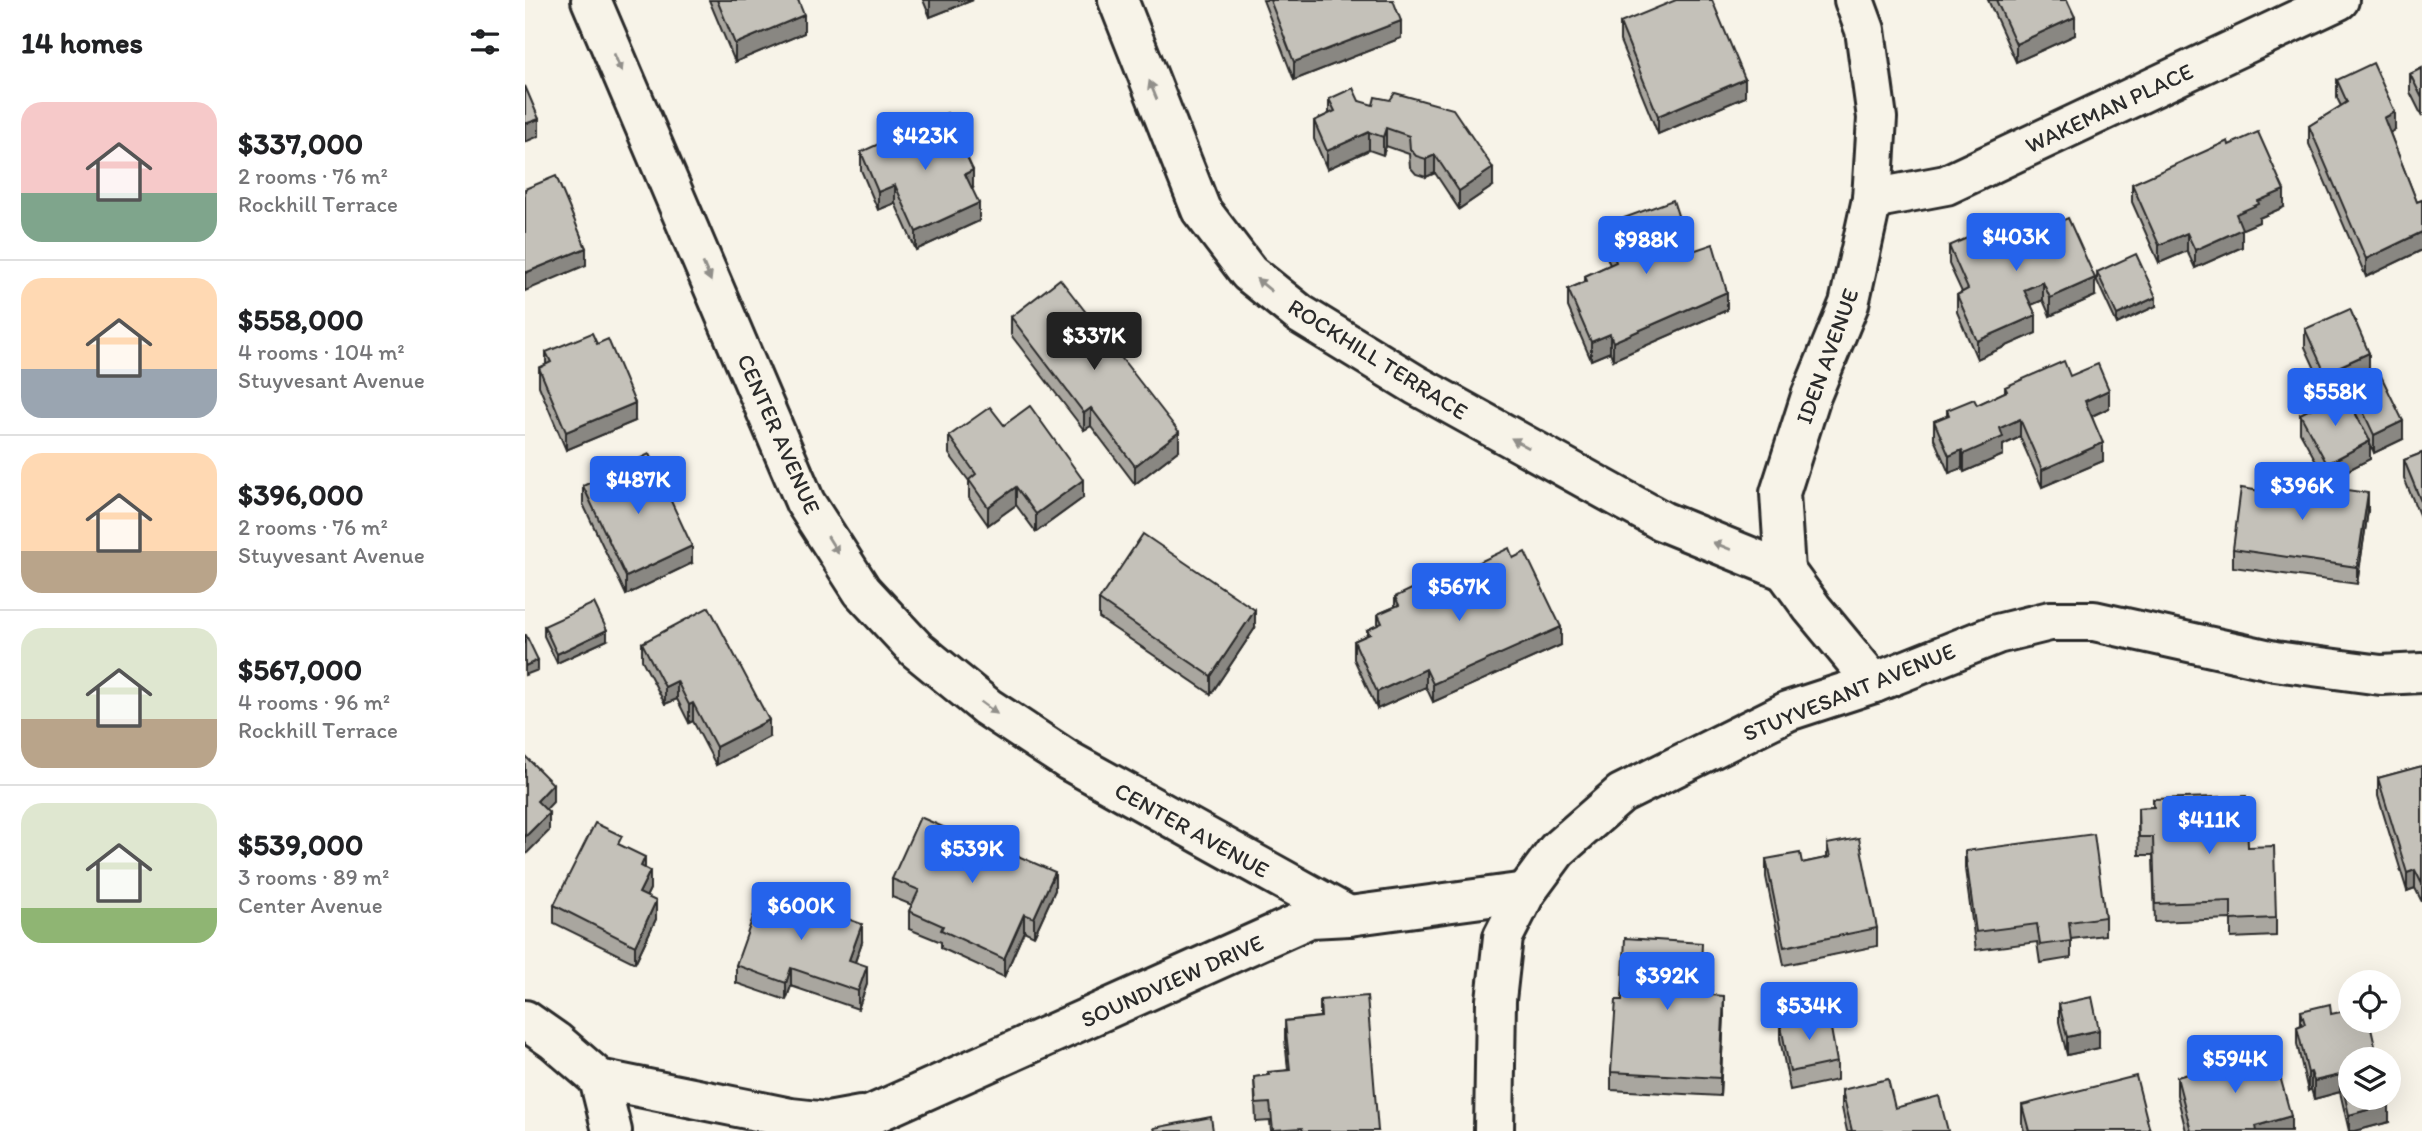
<!DOCTYPE html>
<html lang="en">
<head>
<meta charset="utf-8">
<style>
  :root { --surface:#fff; --page:#f2f2f2; --text:#202124; --muted:#757577; --line:#e0e0e0; --accent:#2563eb }
  body { margin:0; font-family:Itim,sans-serif; background:var(--page); color:var(--text); height:100vh; display:flex; flex-direction:column; font-size:26px; white-space:nowrap }
  * { box-sizing:border-box; margin:0 }
  p { font-size:23px; color:var(--muted) }
  .icon { flex:none; width:38px; height:38px; fill:none; stroke:currentColor; stroke-width:2; stroke-linecap:round; stroke-linejoin:round }
  .map { position:relative; flex:1; overflow:hidden }
  .side { display:flex; flex-direction:column; background:var(--surface); width:525px }
  .side>* { flex:none }
  .tools { position:absolute; left:1813px; top:970px; display:grid; gap:14px }
  .tools a { display:grid; place-items:center; width:63px; height:63px; border-radius:50%; background:var(--surface); box-shadow:0 7px 28px #0002; font-size:35px }
  .price { position:absolute; translate:-50% -60px; padding:0 16px; border-radius:7px; background:var(--accent); color:#fff; font-size:23px; line-height:46px; filter:drop-shadow(0 2px 4px #0008) }
  .price::after { content:''; position:absolute; left:50%; top:42px; width:21px; height:16px; margin-left:-10px; background:inherit; clip-path:polygon(0 0,100% 0,50% 100%) }
  .price.active { background:#222; color:#fff }
  ul { padding:0; list-style:none }
  li { display:flex; align-items:center; gap:21px; height:175px; padding:0 21px }
  li+li { border-top:2px solid var(--line) }
  li span { display:grid; place-items:center; flex:none; width:196px; height:140px; border-radius:21px; color:#555 }
  li>.icon { margin-inline-start:auto }
  span .icon { width:84px; height:84px; fill:#fffc; stroke-width:1 }
  li b { font-size:30px }
  h2 { display:flex; justify-content:space-between; align-items:center; height:84px; padding:0 21px; font-size:30px }
  main { display:flex; flex:1; min-height:0 }
  .map>svg:first-child { display:block }
  .lines { fill:none; stroke-linecap:round; stroke-linejoin:round }
  .minor-casing { stroke:#2b2b2b; stroke-width:44 }
  .minor { stroke:#f7f3e8; stroke-width:38 }
  .wall { fill:#a9a69f; stroke:#2b2b2b; stroke-width:2 }
  .shaded-wall { fill:#898782; stroke:#2b2b2b; stroke-width:2 }
  .building { fill:#c4c1b9; stroke:#2b2b2b; stroke-width:2 }
  .oneway { fill:#918f8a }
  .labels { text-anchor:middle; stroke-width:5; stroke-linejoin:round; paint-order:stroke }
  .street-label { font-size:23px; fill:#2b2b2b; stroke:#f7f3e8 }
</style>
</head>
<body>
<main>
<section class="side">
<h2>14 homes<svg class="icon" aria-label="filters" viewBox="0 0 24 24"><path d="M4 7h16M4 17h16"/><circle cx="9" cy="7" r="2"/><circle cx="15" cy="17" r="2"/></svg></h2>
<ul>
<li><span style="background:linear-gradient(#f6c9c9 65%,#7fa58c 0)"><svg class="icon" aria-label="home" viewBox="0 0 24 24"><path d="M3 11l9-7 9 7M6 9v11h12V9"/></svg></span><div><b>$337,000</b><p>2 rooms · 76 m²</p><p>Rockhill Terrace</p></div></li>
<li><span style="background:linear-gradient(#ffd9b3 65%,#9aa5b1 0)"><svg class="icon" aria-label="home" viewBox="0 0 24 24"><path d="M3 11l9-7 9 7M6 9v11h12V9"/></svg></span><div><b>$558,000</b><p>4 rooms · 104 m²</p><p>Stuyvesant Avenue</p></div></li>
<li><span style="background:linear-gradient(#ffd9b3 70%,#b9a48a 0)"><svg class="icon" aria-label="home" viewBox="0 0 24 24"><path d="M3 11l9-7 9 7M6 9v11h12V9"/></svg></span><div><b>$396,000</b><p>2 rooms · 76 m²</p><p>Stuyvesant Avenue</p></div></li>
<li><span style="background:linear-gradient(#dfe7d0 65%,#b9a48a 0)"><svg class="icon" aria-label="home" viewBox="0 0 24 24"><path d="M3 11l9-7 9 7M6 9v11h12V9"/></svg></span><div><b>$567,000</b><p>4 rooms · 96 m²</p><p>Rockhill Terrace</p></div></li>
<li><span style="background:linear-gradient(#dfe7d0 75%,#8fb573 0)"><svg class="icon" aria-label="home" viewBox="0 0 24 24"><path d="M3 11l9-7 9 7M6 9v11h12V9"/></svg></span><div><b>$539,000</b><p>3 rooms · 89 m²</p><p>Center Avenue</p></div></li>
</ul>
</section>
<div class="map">
<svg width="1897" height="1131" viewBox="0 0 1897 1131">
  <rect width="100%" height="100%" fill="#f7f3e8"/>
  <filter id="ink" filterUnits="userSpaceOnUse"><feTurbulence type="fractalNoise" baseFrequency=".0143" numOctaves="2"/><feDisplacementMap in="SourceGraphic" scale="14" xChannelSelector="R" yChannelSelector="G"/><feConvolveMatrix kernelMatrix="1 2 1 2 8 2 1 2 1" color-interpolation-filters="sRGB"/></filter>
  <g filter="url(#ink)">
    <g class="lines">
      <defs>
        <g id="minor">
          <polyline points="66,0 280,502 337,591 391,649 462,707 544,761 824,916"/>
          <polyline points="593,0 676,210 724,273 775,314 891,385 1137,521 1260,571"/>
          <polyline points="1329,0 1340,30 1352,118 1347,199 1324,304 1286,396 1255,493 1260,571 1287,608 1349,683"/>
          <polyline points="1347,199 1421,185 1814,0"/>
          <polyline points="0,1020 30,1041 74,1079 266,1118 303,1122 336,1116"/>
          <polyline points="74,1079 87,1131"/>
          <polyline points="310,1131 785,918 824,916 1001,892"/>
          <polyline points="969,1131 971,1000 978,937 1001,892 1032,850 1096,794 1263,711 1349,683 1472,634 1525,621 1569,621 1750,661 1856,675 1897,673"/>
        </g>
      </defs>
      <!-- minor casing -->
      <use href="#minor" class="minor-casing"/>
      <!-- minor -->
      <use href="#minor" class="minor"/>
    </g>
    <!-- wall -->
    <g class="wall">
      <polygon points="184,0 273,0 279,33 210,62"/>
      <polygon points="398,0 448,0 405,17"/>
      <polygon points="738,0 868,0 876,38 769,80"/>
      <polygon points="1463,0 1542,0 1550,35 1491,62"/>
      <polygon points="1095,23 1220,97 1133,134 1095,41"/>
      <polygon points="1897,68 1897,116 1885,92 1885,74"/>
      <polygon points="1812,80 1870,130 1865,133 1892,202 1897,200 1897,250 1841,277 1784,144 1784,126 1816,106 1812,98"/>
      <polygon points="804,99 834,101 968,186 934,209 910,173 901,177 891,174 885,167 884,154 861,146 858,155 844,150 802,169 789,139 789,121 804,114"/>
      <polygon points="1704,145 1759,207 1734,218 1734,222 1717,229 1717,247 1670,268 1662,251 1634,263 1607,202 1607,184"/>
      <polygon points="336,152 448,188 447,189 454,221 391,250 370,203 353,210 336,170"/>
      <polygon points="1077,226 1165,252 1202,310 1088,360 1085,352 1066,360 1043,307 1043,289 1060,282 1060,276 1085,265 1077,244"/>
      <polygon points="1424,246 1570,296 1525,316 1518,300 1506,305 1511,333 1452,359 1432,312 1432,295 1437,292 1424,264"/>
      <polygon points="1572,272 1631,306 1592,324 1572,281"/>
      <polygon points="486,317 654,450 610,484 566,426 559,430 486,335"/>
      <polygon points="1780,329 1844,371 1800,391 1780,347"/>
      <polygon points="21,352 110,421 41,450 14,386 14,368 21,365"/>
      <polygon points="1545,376 1584,408 1567,416 1578,461 1517,487 1495,437 1478,445 1478,455 1439,472 1437,468 1424,473 1409,439 1409,421 1422,416 1422,410 1452,405 1480,392 1480,387"/>
      <polygon points="1828,390 1878,439 1849,453 1845,444 1845,459 1802,481 1775,432 1775,414 1833,418 1828,408"/>
      <polygon points="479,425 558,498 511,532 491,505 463,525 444,498 444,481 424,454 424,436"/>
      <polygon points="1897,453 1897,522 1879,478 1879,460"/>
      <polygon points="58,486 167,563 101,595 58,504"/>
      <polygon points="1843,511 1832,584 1708,567 1708,549"/>
      <polygon points="988,558 1036,645 908,702 901,687 852,709 829,659 829,641 842,635 842,630 853,625 853,614 870,607 870,597 901,598 925,587 925,576"/>
      <polygon points="574,600 730,628 686,694 574,618"/>
      <polygon points="19,626 82,640 32,663 19,636"/>
      <polygon points="117,643 244,737 191,765 168,721 164,723 152,699 140,704 117,660"/>
      <polygon points="1897,766 1897,902 1890,888 1882,891 1853,796 1853,778"/>
      <polygon points="1628,799 1723,847 1751,918 1751,936 1706,938 1706,919 1630,922 1628,855 1614,855 1613,826 1613,808 1628,807"/>
      <polygon points="450,841 490,855 530,890 509,936 499,931 479,977 416,948 416,942 384,929 384,911 387,905 367,897 367,879"/>
      <polygon points="1302,844 1352,928 1352,946 1259,965 1241,877 1241,859 1277,863 1302,858"/>
      <polygon points="97,846 120,868 125,889 121,897 131,919 110,963 29,923 29,905"/>
      <polygon points="1440,851 1580,917 1580,935 1546,939 1546,958 1515,963 1512,942 1451,950 1440,869"/>
      <polygon points="337,942 330,962 342,984 333,1009 266,986 261,1000 211,983 211,965"/>
      <polygon points="1177,967 1187,995 1199,1013 1195,1096 1086,1090 1086,1072 1097,1000"/>
      <polygon points="795,1000 853,1131 746,1131 745,1121 731,1122 729,1077 743,1075 763,1070 760,1039 760,1021 795,1017"/>
      <polygon points="1534,1004 1574,1048 1542,1055 1534,1022"/>
      <polygon points="1776,1011 1806,1014 1864,1122 1830,1131 1824,1131 1815,1092 1789,1099 1786,1089 1783,1091 1772,1044 1772,1027 1776,1025"/>
      <polygon points="1255,1021 1312,1062 1312,1080 1265,1090 1255,1039"/>
      <polygon points="1652,1077 1766,1131 1661,1131 1652,1095"/>
      <polygon points="1317,1090 1370,1108 1423,1131 1322,1131 1317,1108"/>
      <polygon points="1497,1105 1625,1131 1499,1131 1497,1123"/>
    </g>
    <!-- shaded-wall -->
    <g class="shaded-wall">
      <polygon points="405,0 448,0 405,17"/>
      <polygon points="279,15 279,33 210,62 210,44"/>
      <polygon points="1550,17 1550,35 1491,62 1491,44"/>
      <polygon points="876,21 876,38 769,80 769,62"/>
      <polygon points="1220,79 1220,97 1133,134 1133,116"/>
      <polygon points="1870,112 1870,130 1859,136 1859,118"/>
      <polygon points="14,119 14,136 0,142 0,124"/>
      <polygon points="861,128 861,146 858,155 858,137"/>
      <polygon points="844,132 844,150 802,169 802,151"/>
      <polygon points="910,155 910,173 901,177 901,159"/>
      <polygon points="968,168 968,186 934,209 934,191"/>
      <polygon points="448,170 448,188 440,192 440,174"/>
      <polygon points="370,185 370,203 353,210 353,192"/>
      <polygon points="1759,190 1759,207 1734,218 1734,222 1711,232 1711,214 1733,201"/>
      <polygon points="454,203 454,221 391,250 391,232"/>
      <polygon points="1717,229 1717,247 1670,268 1670,250"/>
      <polygon points="1897,232 1897,250 1841,277 1841,259"/>
      <polygon points="1662,233 1662,251 1634,263 1634,245"/>
      <polygon points="61,248 61,265 0,291 0,273"/>
      <polygon points="1570,278 1570,296 1525,316 1525,298"/>
      <polygon points="1518,282 1518,300 1499,308 1499,290"/>
      <polygon points="1202,292 1202,310 1088,360 1088,342"/>
      <polygon points="1631,297 1631,306 1592,324 1592,315"/>
      <polygon points="1511,315 1511,333 1452,359 1452,341"/>
      <polygon points="1085,334 1085,352 1066,360 1066,342"/>
      <polygon points="1844,353 1844,371 1800,391 1800,373"/>
      <polygon points="1584,390 1584,408 1560,419 1560,401"/>
      <polygon points="110,403 110,421 41,450 41,432"/>
      <polygon points="566,408 566,426 559,430 559,413"/>
      <polygon points="1495,419 1495,437 1478,445 1478,455 1439,472 1439,454 1475,428"/>
      <polygon points="1878,421 1878,439 1849,453 1849,435"/>
      <polygon points="654,432 654,450 610,484 610,466"/>
      <polygon points="1845,441 1845,459 1802,481 1802,464"/>
      <polygon points="1578,443 1578,461 1517,487 1517,470"/>
      <polygon points="1437,450 1437,468 1424,473 1424,456"/>
      <polygon points="558,480 558,498 511,532 511,514"/>
      <polygon points="491,487 491,505 463,525 463,507"/>
      <polygon points="1843,493 1843,511 1832,584 1832,567"/>
      <polygon points="167,546 167,563 101,595 101,577"/>
      <polygon points="730,610 730,628 686,694 686,676"/>
      <polygon points="1036,627 1036,645 908,702 908,684"/>
      <polygon points="82,630 82,640 32,663 32,654"/>
      <polygon points="13,660 13,670 0,675 0,666"/>
      <polygon points="901,669 901,687 852,709 852,692"/>
      <polygon points="152,681 152,699 140,704 140,687"/>
      <polygon points="168,703 168,721 164,723 164,705"/>
      <polygon points="244,720 244,737 191,765 191,747"/>
      <polygon points="28,784 28,802 12,819 12,801"/>
      <polygon points="24,813 24,831 0,855 0,837"/>
      <polygon points="120,857 120,875 116,866"/>
      <polygon points="1890,870 1890,888 1882,891 1882,873"/>
      <polygon points="125,871 125,889 114,911 114,893"/>
      <polygon points="530,872 530,890 509,936 509,918"/>
      <polygon points="131,901 131,919 110,963 110,946"/>
      <polygon points="499,914 499,931 479,977 479,959"/>
      <polygon points="337,924 337,942 324,978 324,960"/>
      <polygon points="342,966 342,984 333,1009 333,991"/>
      <polygon points="266,968 266,986 261,1000 261,983"/>
      <polygon points="1199,996 1199,1013 1195,1096 1195,1078"/>
      <polygon points="1574,1030 1574,1048 1542,1055 1542,1037"/>
      <polygon points="1786,1072 1786,1089 1783,1091 1783,1073"/>
      <polygon points="1815,1075 1815,1092 1789,1099 1789,1081"/>
      <polygon points="1864,1104 1864,1122 1830,1131 1824,1131 1824,1115"/>
      <polygon points="1766,1116 1766,1131 1731,1131 1731,1126"/>
    </g>
    <!-- building -->
    <g class="building">
      <polygon points="192,0 273,0 279,15 210,44"/>
      <polygon points="745,0 868,0 876,21 769,62"/>
      <polygon points="1151,0 1187,0 1220,79 1133,116 1095,23"/>
      <polygon points="1471,0 1542,0 1550,17 1491,44"/>
      <polygon points="1848,63 1870,112 1859,118 1892,202 1897,200 1897,232 1841,259 1784,126 1822,102 1812,80"/>
      <polygon points="1897,68 1897,98 1885,74"/>
      <polygon points="0,86 14,119 0,124"/>
      <polygon points="828,88 834,101 848,105 850,97 865,100 870,93 928,109 968,168 934,191 910,155 901,159 891,156 885,149 884,136 861,128 858,137 844,132 802,151 789,121 810,111 804,99"/>
      <polygon points="422,113 448,170 440,174 454,203 391,232 370,185 353,192 336,152"/>
      <polygon points="1733,132 1759,190 1733,201 1734,204 1711,214 1717,229 1670,250 1662,233 1634,245 1607,184 1703,141 1704,145"/>
      <polygon points="31,176 61,248 0,273 0,189"/>
      <polygon points="1148,200 1165,252 1188,244 1202,292 1088,342 1085,334 1066,342 1043,289 1062,281 1060,276 1091,262 1077,226"/>
      <polygon points="1543,218 1570,278 1525,298 1518,282 1499,290 1511,315 1452,341 1432,295 1443,289 1424,246 1483,220 1492,241"/>
      <polygon points="1611,254 1631,297 1592,315 1572,272"/>
      <polygon points="535,279 654,432 610,466 566,408 559,413 486,317"/>
      <polygon points="1825,309 1844,353 1800,373 1780,329"/>
      <polygon points="67,333 72,344 83,339 110,403 41,432 14,368 26,362 21,352"/>
      <polygon points="1539,361 1545,376 1573,364 1584,390 1560,401 1578,443 1517,470 1495,419 1475,428 1478,437 1439,454 1437,450 1424,456 1409,421 1424,415 1422,410 1449,399 1452,405 1482,391 1480,387"/>
      <polygon points="1856,376 1878,421 1849,435 1828,390"/>
      <polygon points="1819,392 1845,441 1802,464 1775,414"/>
      <polygon points="505,406 558,480 511,514 491,487 463,507 444,480 451,474 424,436 465,407 479,425"/>
      <polygon points="1897,453 1897,504 1879,460"/>
      <polygon points="124,454 167,546 101,577 58,486"/>
      <polygon points="1739,478 1843,493 1832,567 1708,549 1716,488 1736,491"/>
      <polygon points="618,534 730,610 686,676 574,600"/>
      <polygon points="984,548 988,558 1000,552 1036,627 908,684 901,669 852,692 829,641 845,634 842,630 857,623 853,614 874,605 870,597 895,585 901,598 929,585 925,576"/>
      <polygon points="69,603 82,630 32,654 19,626"/>
      <polygon points="184,607 244,720 191,747 168,703 164,705 152,681 140,687 117,643"/>
      <polygon points="0,635 1,635 13,660 0,666"/>
      <polygon points="0,756 28,784 12,801 24,813 0,837"/>
      <polygon points="1897,766 1897,884 1890,870 1882,873 1853,778"/>
      <polygon points="1721,796 1723,847 1749,846 1751,918 1706,920 1706,901 1630,904 1628,837 1614,837 1613,808 1629,807 1628,799"/>
      <polygon points="395,817 450,841 455,830 490,845 486,853 530,872 509,918 499,914 479,959 416,930 418,926 384,911 394,890 367,879"/>
      <polygon points="70,823 97,836 93,844 120,857 116,866 125,871 114,893 131,901 110,946 29,905"/>
      <polygon points="1569,834 1580,917 1544,922 1546,941 1515,945 1512,924 1451,932 1440,851"/>
      <polygon points="1334,838 1352,928 1259,947 1241,859 1275,853 1277,863 1305,857 1302,844"/>
      <polygon points="238,889 337,924 324,960 342,966 333,991 266,968 261,983 211,965"/>
      <polygon points="1100,938 1177,943 1176,967 1187,968 1186,995 1199,996 1195,1078 1086,1072 1091,1000 1097,1000"/>
      <polygon points="842,996 853,1131 778,1131 777,1128 748,1130 745,1103 731,1104 729,1077 744,1075 743,1072 765,1070 760,1021 796,1017 795,1000"/>
      <polygon points="1567,997 1574,1030 1542,1037 1534,1004"/>
      <polygon points="1805,1004 1806,1014 1825,1010 1825,1020 1844,1020 1853,1059 1825,1059 1825,1097 1862,1097 1864,1104 1824,1115 1815,1075 1789,1081 1786,1072 1783,1073 1772,1027 1780,1024 1776,1011"/>
      <polygon points="1303,1012 1312,1062 1265,1072 1255,1021"/>
      <polygon points="1748,1051 1766,1116 1731,1126 1732,1131 1666,1131 1652,1077"/>
      <polygon points="1611,1076 1625,1131 1504,1131 1497,1105"/>
      <polygon points="1363,1079 1370,1108 1414,1096 1423,1131 1327,1131 1317,1090"/>
      <polygon points="686,1117 688,1131 630,1131 629,1128"/>
    </g>
    <!-- one-way arrows -->
    <defs><path id="oneway-solid" d="M-6-.8H1V-3.2L6.5 0L1 3.2V.8H-6Z" transform="scale(1.75)"/></defs>
    <g class="oneway">
      <use href="#oneway-solid" transform="translate(93 63) rotate(67)"/>
      <use href="#oneway-solid" transform="translate(628 90) rotate(-112)"/>
      <use href="#oneway-solid" transform="translate(182 272) rotate(67)"/>
      <use href="#oneway-solid" transform="translate(739 285) rotate(-141)"/>
      <use href="#oneway-solid" transform="translate(995 443) rotate(-151)"/>
      <use href="#oneway-solid" transform="translate(308 545) rotate(58)"/>
      <use href="#oneway-solid" transform="translate(1197 546) rotate(-158)"/>
      <use href="#oneway-solid" transform="translate(464 708) rotate(36)"/>
    </g>
  </g>
  <g class="labels">
    <!-- street labels -->
    <g class="street-label">
      <text transform="translate(1584 108) rotate(-25)" y="8">WAKEMAN PLACE</text>
      <text transform="translate(1302 356) rotate(-70)" y="8">IDEN AVENUE</text>
      <text transform="translate(853 359) rotate(32)" y="8">ROCKHILL TERRACE</text>
      <text transform="translate(254 434) rotate(66)" y="8">CENTER AVENUE</text>
      <text transform="translate(1324 692) rotate(-22)" y="8">STUYVESANT AVENUE</text>
      <text transform="translate(667 830) rotate(29)" y="8">CENTER AVENUE</text>
      <text transform="translate(647 981) rotate(-24)" y="8">SOUNDVIEW DRIVE</text>
    </g>
  </g>
</svg>
<div class="tools">
<a><svg class="icon" aria-label="locate" viewBox="0 0 24 24"><circle cx="12" cy="12" r="6"/><path d="M12 2v4M12 18v4M2 12h4M18 12h4"/></svg></a>
<a><svg class="icon" aria-label="layers" viewBox="0 0 24 24"><path d="M12 4l9 5-9 5-9-5zM3 14l9 5 9-5"/></svg></a>
</div>
<b class="price" style="left:400px;top:172px">$423K</b>
<b class="price" style="left:1491px;top:273px">$403K</b>
<b class="price" style="left:1121px;top:276px">$988K</b>
<b class="price active" style="left:569px;top:372px">$337K</b>
<b class="price" style="left:1810px;top:428px">$558K</b>
<b class="price" style="left:113px;top:516px">$487K</b>
<b class="price" style="left:1777px;top:522px">$396K</b>
<b class="price" style="left:934px;top:623px">$567K</b>
<b class="price" style="left:1684px;top:856px">$411K</b>
<b class="price" style="left:447px;top:885px">$539K</b>
<b class="price" style="left:276px;top:942px">$600K</b>
<b class="price" style="left:1142px;top:1012px">$392K</b>
<b class="price" style="left:1284px;top:1042px">$534K</b>
<b class="price" style="left:1710px;top:1095px">$594K</b>
</div>
</main>
</body>
</html>
